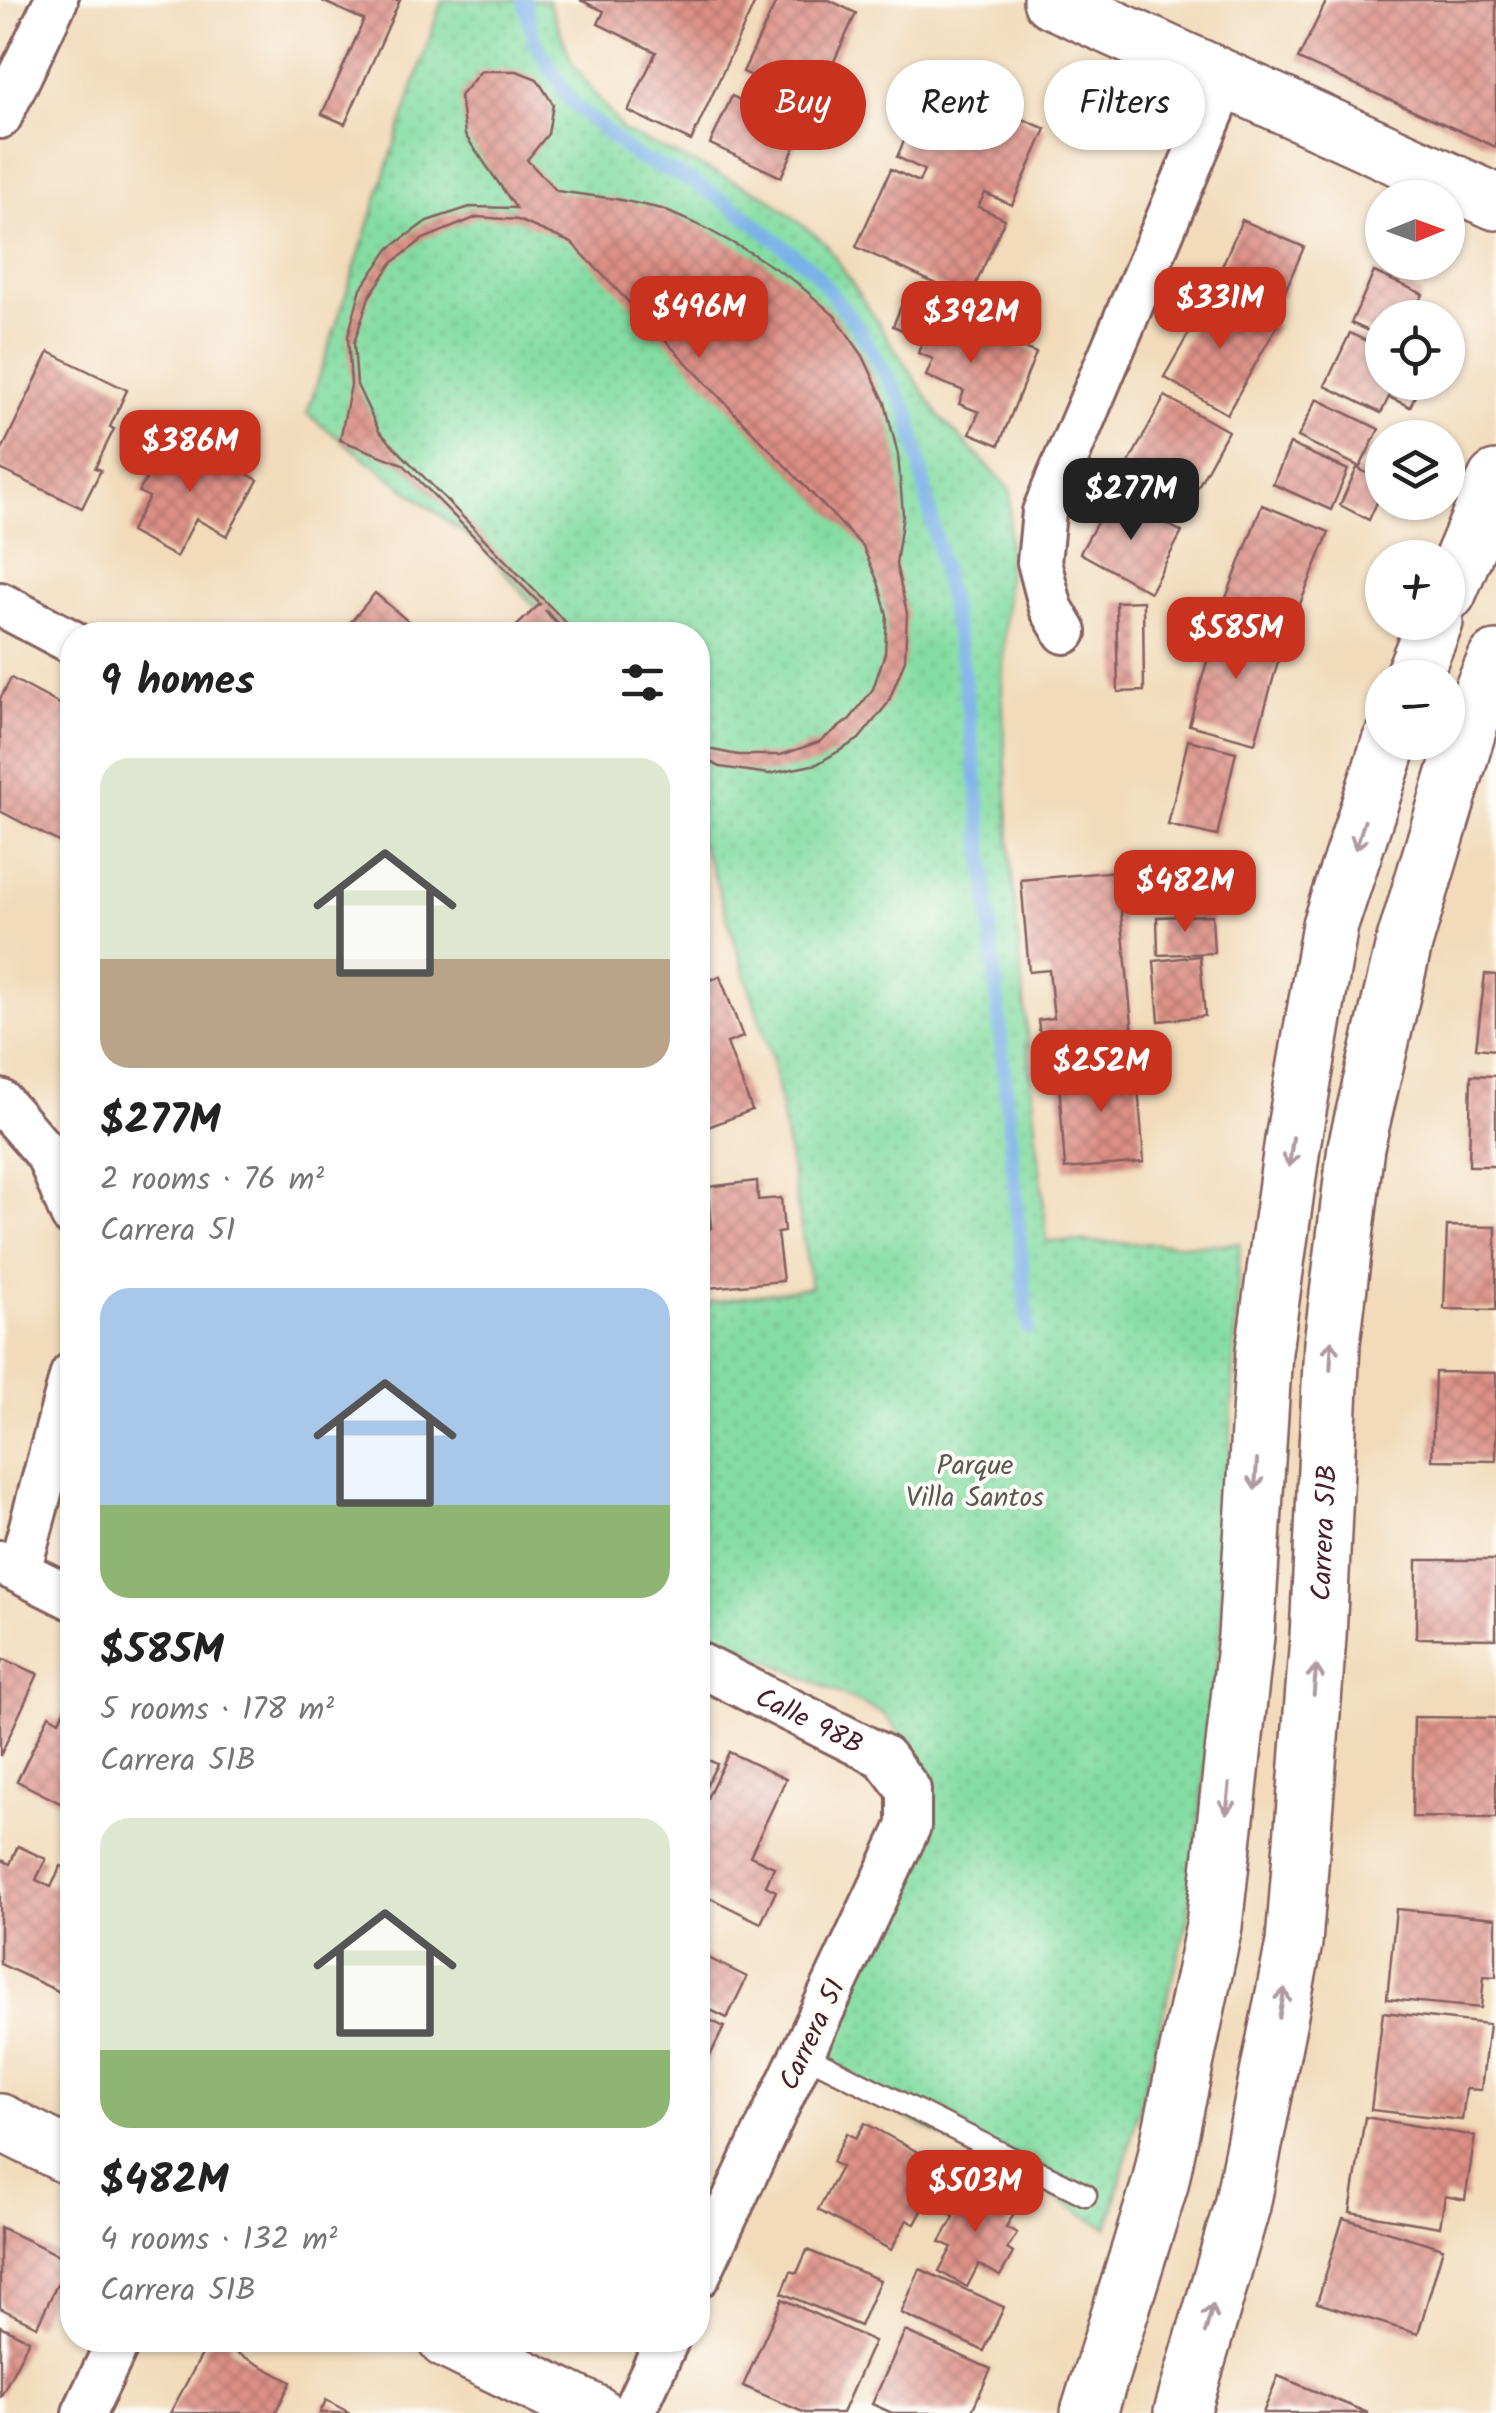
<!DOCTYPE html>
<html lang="en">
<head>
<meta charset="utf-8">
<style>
  :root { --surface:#fff; --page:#f2f2f2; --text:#222; --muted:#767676; --accent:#c8321e }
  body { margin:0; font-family:Kalam,sans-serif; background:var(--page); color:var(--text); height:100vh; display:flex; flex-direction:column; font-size:38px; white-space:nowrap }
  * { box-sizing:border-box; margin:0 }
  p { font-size:32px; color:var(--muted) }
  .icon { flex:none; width:55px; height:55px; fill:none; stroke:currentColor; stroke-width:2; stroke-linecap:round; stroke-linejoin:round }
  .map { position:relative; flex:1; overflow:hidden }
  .panel { position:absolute; left:60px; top:622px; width:650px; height:1730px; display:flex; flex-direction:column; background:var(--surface); border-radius:40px; box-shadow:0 2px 8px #0004 }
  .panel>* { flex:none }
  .guide { position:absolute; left:740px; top:60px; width:605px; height:90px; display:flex; gap:20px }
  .needle { width:65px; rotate:89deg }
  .tools { position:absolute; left:1365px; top:180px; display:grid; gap:20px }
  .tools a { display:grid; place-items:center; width:100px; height:100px; border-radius:50%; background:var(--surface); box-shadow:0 2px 8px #0004; font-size:50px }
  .price { position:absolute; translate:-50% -85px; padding:0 22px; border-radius:20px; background:var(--accent); color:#fff; font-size:32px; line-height:65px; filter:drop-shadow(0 2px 5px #0008) }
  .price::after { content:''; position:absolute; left:50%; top:60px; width:30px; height:22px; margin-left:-15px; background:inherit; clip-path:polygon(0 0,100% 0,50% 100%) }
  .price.active { background:#222; color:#fff }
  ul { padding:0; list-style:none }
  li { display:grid; align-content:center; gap:20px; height:530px; padding:0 40px }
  li span { display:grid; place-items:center; height:310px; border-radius:30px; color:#555 }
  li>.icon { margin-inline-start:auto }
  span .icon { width:180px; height:180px; fill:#fffc; stroke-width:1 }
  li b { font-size:42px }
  h2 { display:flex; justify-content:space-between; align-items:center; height:120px; padding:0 40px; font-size:42px }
  .pill { padding:0 35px; border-radius:45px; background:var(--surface); box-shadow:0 2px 8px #0004; font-size:35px; line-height:90px }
  .pill.active { background:var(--accent); color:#fff }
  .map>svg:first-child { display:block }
  .park { fill:url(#park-dots); stroke:#677e66; stroke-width:2.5 }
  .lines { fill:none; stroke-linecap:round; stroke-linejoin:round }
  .stream { stroke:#78b0e8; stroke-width:14 }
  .building { fill:url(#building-cross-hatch) }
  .lane-casing { stroke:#85605d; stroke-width:25 }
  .street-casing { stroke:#85605d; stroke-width:48 }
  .secondary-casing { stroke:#85605d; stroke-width:60 }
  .lane { stroke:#fff; stroke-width:20 }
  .street { stroke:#fff; stroke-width:42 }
  .secondary { stroke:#fff; stroke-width:55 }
  .oneway { stroke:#ae9aa0 }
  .labels { text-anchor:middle; stroke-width:8; stroke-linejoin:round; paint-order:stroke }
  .park-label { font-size:28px; fill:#5b584f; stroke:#fdfcf7 }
  .street-label { font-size:28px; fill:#4a1f2b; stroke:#fdfcf7 }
</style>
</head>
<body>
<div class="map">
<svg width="1496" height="2413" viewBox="0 0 1496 2413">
  <defs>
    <pattern id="park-dots" width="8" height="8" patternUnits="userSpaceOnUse" patternTransform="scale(2.5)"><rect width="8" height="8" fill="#84dda2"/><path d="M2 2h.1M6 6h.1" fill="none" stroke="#74bd8c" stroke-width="1.8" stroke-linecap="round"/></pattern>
    <pattern id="building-cross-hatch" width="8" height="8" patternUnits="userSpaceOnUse" patternTransform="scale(2.5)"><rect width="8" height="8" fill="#dd9187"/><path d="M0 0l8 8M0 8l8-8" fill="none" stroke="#b5766f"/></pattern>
  </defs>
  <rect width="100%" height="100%" fill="#fdfcf7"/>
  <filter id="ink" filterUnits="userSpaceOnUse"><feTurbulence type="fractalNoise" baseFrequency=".01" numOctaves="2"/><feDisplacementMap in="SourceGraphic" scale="20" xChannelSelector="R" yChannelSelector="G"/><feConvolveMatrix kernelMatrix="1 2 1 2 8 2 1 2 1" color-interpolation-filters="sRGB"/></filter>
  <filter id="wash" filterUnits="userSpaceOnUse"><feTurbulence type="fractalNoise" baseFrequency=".0048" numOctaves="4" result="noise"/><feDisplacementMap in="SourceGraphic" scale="40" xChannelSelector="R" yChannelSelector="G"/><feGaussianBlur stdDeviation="2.25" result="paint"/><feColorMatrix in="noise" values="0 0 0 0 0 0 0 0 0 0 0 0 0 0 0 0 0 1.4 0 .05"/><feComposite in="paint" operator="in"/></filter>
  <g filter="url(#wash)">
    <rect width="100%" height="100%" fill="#f2daba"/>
    <!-- park -->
    <polygon class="park" points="442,0 548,0 572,63 624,132 765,195 826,244 940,417 1011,490 1002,691 1011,865 1047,1241 1205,1245 1240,1243 1221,1633 1188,1919 1108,2228 1006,2170 809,2067 924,1802 918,1766 906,1741 884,1714 698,1628 698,1304 811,1287 773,1062 711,866 698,840 698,635 560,635 483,548 307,414"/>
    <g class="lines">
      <!-- stream -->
      <polyline class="stream" points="524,0 534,40 571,102 636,157 690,180 742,213 812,269 857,326 909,413 962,661 978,792 1028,1328"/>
    </g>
    <g id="blocks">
      <!-- building -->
      <g class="building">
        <polygon points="320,0 400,0 345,124 322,114 364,20"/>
        <polygon points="580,0 756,0 691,141 628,111 656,52 598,24 604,11"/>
        <polygon points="777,0 829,0 856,13 781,177 710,144 732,96 750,105 761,80 743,72"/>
        <polygon points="1327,0 1496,0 1496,147 1298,59"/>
        <polygon points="481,71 517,71 537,79 553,104 548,134 527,160 557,191 616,199 662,209 705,228 751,253 796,282 835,316 863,356 885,403 898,455 903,514 896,564 907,613 905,660 888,703 859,739 817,764 769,774 720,767 698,755 698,747 738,755 781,755 819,742 850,719 873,689 885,653 887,615 878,582 863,547 572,243 518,220 477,217 423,239 392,263 369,297 354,343 357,385 379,431 578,635 570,635 545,610 565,635 507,635 540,604 403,464 340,440 351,385 348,336 361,288 390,248 427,221 470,207 516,208 465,135 460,96"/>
        <polygon points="932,77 963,92 965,86 1023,112 1020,118 1046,129 1012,205 985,193 978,207 1005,219 969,299 856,247 891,169 919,182 924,170 897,157"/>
        <polygon points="1242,220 1304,247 1282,298 1220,271"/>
        <polygon points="1374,272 1423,294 1412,318 1382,318 1382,337 1351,323"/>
        <polygon points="1214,289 1277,326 1227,414 1164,377"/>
        <polygon points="904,299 1036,353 999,445 970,433 979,412 959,404 964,391 926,376 933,359 918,353 923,339 893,326"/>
        <polygon points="1350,333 1382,349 1382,382 1421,382 1410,407 1389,397 1381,413 1325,386"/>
        <polygon points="49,352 127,390 110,427 114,429 95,468 101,470 82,508 0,469 0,454"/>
        <polygon points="1165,396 1228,431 1182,516 1119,481"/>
        <polygon points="1317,399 1379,429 1360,467 1298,437"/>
        <polygon points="171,433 258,480 227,536 196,519 176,557 130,532 149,497 139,492"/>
        <polygon points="1290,444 1348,470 1331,510 1273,484"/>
        <polygon points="1357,468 1382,481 1382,491 1369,520 1340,505"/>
        <polygon points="1113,494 1182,532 1150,592 1080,553"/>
        <polygon points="1262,505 1329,532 1290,629 1224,603"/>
        <polygon points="375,593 424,635 340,635"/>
        <polygon points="1143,601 1144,691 1118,692 1116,602"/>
        <polygon points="1218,622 1284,640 1255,743 1189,725"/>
        <polygon points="11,678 72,711 72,849 0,811 0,699"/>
        <polygon points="1188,740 1236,752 1217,836 1168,825"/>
        <polygon points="1229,867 1230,907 1165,908 1163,869"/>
        <polygon points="1117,871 1135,1055 1044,1066 1038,1020 1054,1018 1049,970 1029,972 1021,880"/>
        <polygon points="1212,915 1214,953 1158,955 1157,917"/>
        <polygon points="1200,956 1205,1016 1159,1021 1154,961"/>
        <polygon points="698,961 706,982 720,976 743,1037 727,1043 752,1110 698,1131"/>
        <polygon points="1485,974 1496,975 1496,1050 1476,1048"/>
        <polygon points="1136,1061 1144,1162 1065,1169 1058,1067"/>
        <polygon points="1471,1075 1496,1076 1496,1166 1469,1166"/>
        <polygon points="757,1181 758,1200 781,1198 784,1232 777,1233 783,1281 698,1289 698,1229 711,1228 707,1187"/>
        <polygon points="1447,1226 1496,1227 1496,1310 1444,1309"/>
        <polygon points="1435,1372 1496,1373 1496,1461 1432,1460"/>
        <polygon points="1417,1560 1496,1560 1496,1639 1416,1638"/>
        <polygon points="4,1659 38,1674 0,1756 0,1666"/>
        <polygon points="72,1694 72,1809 17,1781 49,1715 59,1721"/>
        <polygon points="1414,1717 1496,1718 1496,1818 1412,1817"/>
        <polygon points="729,1752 786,1779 750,1856 774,1867 766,1886 776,1891 761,1923 698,1892 698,1817"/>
        <polygon points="698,1755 717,1764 704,1790 698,1787"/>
        <polygon points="18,1846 46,1859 36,1880 51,1887 61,1866 72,1872 72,1970 62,1993 0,1964 0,1859 10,1864"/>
        <polygon points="1396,1909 1496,1918 1496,1977 1484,1976 1481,2008 1387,1999"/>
        <polygon points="698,1953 747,1977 727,2018 698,2004"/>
        <polygon points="1383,2012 1489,2024 1481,2090 1466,2089 1462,2120 1371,2110"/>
        <polygon points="698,2014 724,2027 705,2066 698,2062"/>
        <polygon points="1365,2117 1475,2136 1465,2200 1445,2196 1440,2227 1350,2212"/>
        <polygon points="865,2123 945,2167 915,2224 907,2220 891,2250 818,2210 841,2167 832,2162 847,2133 856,2138"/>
        <polygon points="956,2181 1014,2213 1006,2227 1017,2233 1007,2249 1013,2253 1000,2276 979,2264 967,2287 939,2271 952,2247 940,2242 954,2217 941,2209"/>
        <polygon points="1343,2218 1443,2248 1418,2334 1317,2303"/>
        <polygon points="0,2227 69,2260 37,2326 0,2308"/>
        <polygon points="807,2250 880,2280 860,2326 782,2293 791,2271 797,2273"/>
        <polygon points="920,2269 1004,2307 984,2351 901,2313"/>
        <polygon points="782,2299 874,2341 842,2413 805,2413 743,2386"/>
        <polygon points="0,2326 29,2340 0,2398"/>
        <polygon points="905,2331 991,2369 971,2413 892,2413 872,2404"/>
        <polygon points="210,2340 232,2340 228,2348 291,2382 275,2413 170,2413"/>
        <polygon points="1278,2376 1368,2413 1263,2413"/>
        <polygon points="326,2400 350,2413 320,2413"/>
      </g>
    </g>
  </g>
  <g filter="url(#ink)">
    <use href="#blocks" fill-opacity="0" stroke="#85605d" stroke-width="2.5"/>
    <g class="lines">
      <defs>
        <polyline id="lane" points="801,2053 1086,2195"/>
        <g id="street">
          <polyline points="0,117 56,0"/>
          <polyline points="0,604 72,642"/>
          <polyline points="1065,632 1051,608 1039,562 1044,512 1227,78"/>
          <polyline points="0,1101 48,1156 72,1215"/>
          <polyline points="0,1562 72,1598"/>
          <polyline points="19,1571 72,1374"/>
          <path id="s1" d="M698 1664 884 1757 909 1790V1826L698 2276"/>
          <polyline points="84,2413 119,2340"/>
          <polyline points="633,2413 667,2340"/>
        </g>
        <g id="secondary">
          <polyline points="1051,0 1496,202"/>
          <polyline points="1448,593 1496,479"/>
          <polyline points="1412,678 1435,622"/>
          <polyline points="0,2122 72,2158"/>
          <polyline points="446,2340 595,2413"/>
          <polyline points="1089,2413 1160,2184 1214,1926 1246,1636 1264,1351 1293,1140 1330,925 1390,742"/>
          <path id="s2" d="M1182 2413 1242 2206 1294 1943 1318 1637 1332 1343 1356 1147 1404 944 1475 707 1496 659"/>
        </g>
      </defs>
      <!-- lane casing -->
      <use href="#lane" class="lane-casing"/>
      <!-- street casing -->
      <use href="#street" class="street-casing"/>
      <!-- secondary casing -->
      <use href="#secondary" class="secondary-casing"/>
      <!-- lane -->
      <use href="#lane" class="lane"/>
      <!-- street -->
      <use href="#street" class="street"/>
      <!-- secondary -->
      <use href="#secondary" class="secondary"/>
    </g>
    <!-- one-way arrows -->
    <defs><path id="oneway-shaft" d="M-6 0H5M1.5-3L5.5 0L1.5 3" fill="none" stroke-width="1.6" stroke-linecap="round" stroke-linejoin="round" transform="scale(2.5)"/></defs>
    <g class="oneway">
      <use href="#oneway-shaft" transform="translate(1360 835) rotate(108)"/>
      <use href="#oneway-shaft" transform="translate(1291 1152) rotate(98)"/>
      <use href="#oneway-shaft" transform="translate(1331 1355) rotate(-87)"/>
      <use href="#oneway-shaft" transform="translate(1256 1475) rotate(94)"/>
      <use href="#oneway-shaft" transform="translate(1315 1680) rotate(-85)"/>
      <use href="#oneway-shaft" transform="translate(1228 1799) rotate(96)"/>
      <use href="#oneway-shaft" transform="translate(1282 2003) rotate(-79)"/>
      <use href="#oneway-shaft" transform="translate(1209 2319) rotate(-74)"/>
    </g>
  </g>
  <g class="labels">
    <!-- park labels -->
    <g class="park-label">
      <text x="975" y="1474">Parque<tspan x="975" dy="32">Villa Santos</tspan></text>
    </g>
    <!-- street labels -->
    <g class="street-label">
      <text dy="10" stroke="none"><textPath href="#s2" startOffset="895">Carrera 51B</textPath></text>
      <text dy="10" stroke="none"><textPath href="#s1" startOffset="125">Calle 98B</textPath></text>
      <text transform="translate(811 2034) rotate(-65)" y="10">Carrera 51</text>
    </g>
  </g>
</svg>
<div class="tools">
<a><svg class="needle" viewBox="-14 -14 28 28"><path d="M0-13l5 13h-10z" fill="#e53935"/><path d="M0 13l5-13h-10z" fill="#767676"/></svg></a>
<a><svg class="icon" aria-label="locate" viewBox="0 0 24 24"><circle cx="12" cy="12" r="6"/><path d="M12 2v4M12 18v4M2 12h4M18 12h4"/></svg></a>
<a><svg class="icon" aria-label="layers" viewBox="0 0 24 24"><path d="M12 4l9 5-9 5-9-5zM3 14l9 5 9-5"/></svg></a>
<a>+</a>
<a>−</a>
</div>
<b class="price" style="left:1220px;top:352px">$331M</b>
<b class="price" style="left:699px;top:361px">$496M</b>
<b class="price" style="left:971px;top:366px">$392M</b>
<b class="price" style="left:190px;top:495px">$386M</b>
<b class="price active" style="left:1131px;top:543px">$277M</b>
<b class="price" style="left:1236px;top:682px">$585M</b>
<b class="price" style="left:1185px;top:935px">$482M</b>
<b class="price" style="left:1101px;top:1115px">$252M</b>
<b class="price" style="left:975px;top:2235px">$503M</b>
<div class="guide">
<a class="pill active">Buy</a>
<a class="pill">Rent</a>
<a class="pill">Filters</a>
</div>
<section class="panel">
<h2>9 homes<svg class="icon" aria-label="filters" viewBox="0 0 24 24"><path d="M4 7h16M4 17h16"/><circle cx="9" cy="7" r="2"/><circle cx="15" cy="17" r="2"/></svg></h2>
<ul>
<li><span style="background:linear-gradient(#dfe7d0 65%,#b9a48a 0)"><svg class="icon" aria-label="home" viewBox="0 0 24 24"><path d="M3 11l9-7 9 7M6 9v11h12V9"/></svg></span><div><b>$277M</b><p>2 rooms · 76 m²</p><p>Carrera 51</p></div></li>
<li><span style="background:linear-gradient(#a9c7e8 70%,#8fb573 0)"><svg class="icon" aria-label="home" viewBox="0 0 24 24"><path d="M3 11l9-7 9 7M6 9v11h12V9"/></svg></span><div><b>$585M</b><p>5 rooms · 178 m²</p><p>Carrera 51B</p></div></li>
<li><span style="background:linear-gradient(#dfe7d0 75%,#8fb573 0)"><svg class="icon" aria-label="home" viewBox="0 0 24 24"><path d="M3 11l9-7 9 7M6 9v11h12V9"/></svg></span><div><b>$482M</b><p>4 rooms · 132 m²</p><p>Carrera 51B</p></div></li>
</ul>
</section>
</div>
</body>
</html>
